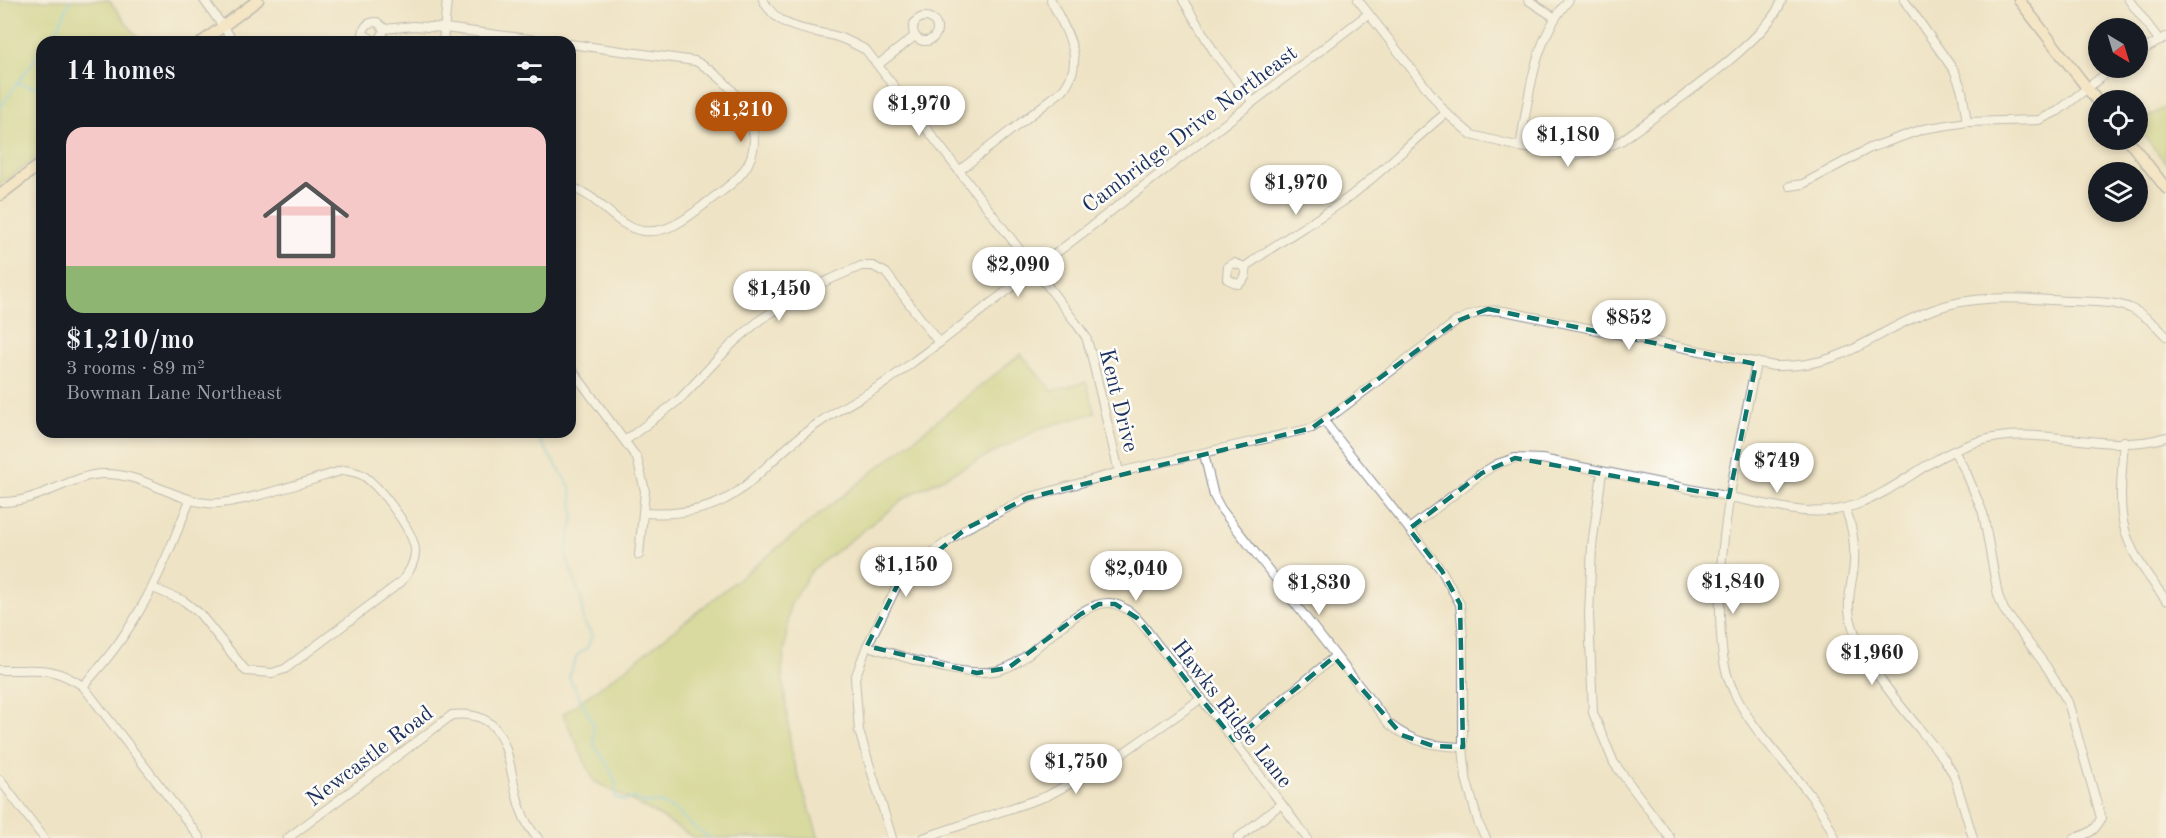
<!DOCTYPE html>
<html lang="en">
<head>
<meta charset="utf-8">
<style>
  :root { --surface:#171b24; --page:#20242c; --text:#f1f3f6; --muted:#9ea1a6; --line:#363941; --accent:#b45309 }
  body { margin:0; font-family:"Old Standard TT",serif; background:var(--page); color:var(--text); height:100vh; display:flex; flex-direction:column; font-size:22px; white-space:nowrap }
  * { box-sizing:border-box; margin:0 }
  p { font-size:20px; color:var(--muted) }
  .icon { flex:none; width:33px; height:33px; fill:none; stroke:currentColor; stroke-width:2; stroke-linecap:round; stroke-linejoin:round }
  .map { position:relative; flex:1; overflow:hidden }
  .side { position:absolute; left:36px; top:36px; width:540px; height:402px; display:flex; flex-direction:column; background:var(--surface); border-radius:18px; box-shadow:0 3px 9px #0003 }
  .side>* { flex:none }
  .needle { width:39px; rotate:142deg }
  .controls { position:absolute; left:2088px; top:18px; display:grid; gap:12px }
  .controls a { display:grid; place-items:center; width:60px; height:60px; border-radius:50%; background:var(--surface); box-shadow:0 3px 9px #0003; font-size:30px }
  .price { position:absolute; translate:-50% -51px; padding:0 14px; border-radius:21px; background:#fff; color:#222; font-size:20px; line-height:39px; filter:drop-shadow(0 2px 3px #0008) }
  .price::after { content:''; position:absolute; left:50%; top:36px; width:18px; height:14px; margin-left:-9px; background:inherit; clip-path:polygon(0 0,100% 0,50% 100%) }
  .price.on { background:var(--accent); color:#fff }
  ul { padding:0; list-style:none }
  li { display:grid; align-content:center; gap:12px; height:318px; padding:0 30px }
  li+li { border-top:2px solid var(--line) }
  li span { display:grid; place-items:center; height:186px; border-radius:18px; color:#555 }
  li>.icon { margin-inline-start:auto }
  span .icon { width:108px; height:108px; fill:#fffc; stroke-width:1 }
  li b { font-size:26px }
  h2 { display:flex; justify-content:space-between; align-items:center; height:72px; padding:0 30px; font-size:26px }
  .map>svg:first-child { display:block }
  .green { fill:#bece71; stroke:#6c7e68; stroke-width:1.5 }
  .lines { fill:none; stroke-linecap:round; stroke-linejoin:round }
  .stream { stroke:#59c2d5; stroke-width:2 }
  .street-casing { stroke:#858992; stroke-width:10 }
  .secondary-casing { stroke:#858992; stroke-width:13 }
  .street { stroke:#fff; stroke-width:8 }
  .secondary { stroke:#fbe6c4; stroke-width:10 }
  .marked { fill:none; stroke:#0f766e; stroke-width:4.5; stroke-dasharray:12 8; stroke-linejoin:round }
  .labels { text-anchor:middle; stroke-width:5; stroke-linejoin:round; paint-order:stroke }
  .street-label { font-size:22px; fill:#1b2f5e; stroke:#fdfcf7 }
</style>
</head>
<body>
<div class="map">
<svg width="2166" height="838" viewBox="0 0 2166 838">
  <rect width="100%" height="100%" fill="#fdfcf7"/>
  <filter id="ink" filterUnits="userSpaceOnUse"><feTurbulence type="fractalNoise" baseFrequency=".0167" numOctaves="2"/><feDisplacementMap in="SourceGraphic" scale="12" xChannelSelector="R" yChannelSelector="G"/><feConvolveMatrix kernelMatrix="1 2 1 2 8 2 1 2 1" color-interpolation-filters="sRGB"/></filter>
  <filter id="wash" filterUnits="userSpaceOnUse"><feTurbulence type="fractalNoise" baseFrequency=".008" numOctaves="4" result="noise"/><feDisplacementMap in="SourceGraphic" scale="24" xChannelSelector="R" yChannelSelector="G"/><feGaussianBlur stdDeviation="1.35" result="paint"/><feColorMatrix in="noise" values="0 0 0 0 0 0 0 0 0 0 0 0 0 0 0 0 0 1.4 0 .05"/><feComposite in="paint" operator="in"/></filter>
  <g filter="url(#wash)">
    <rect width="100%" height="100%" fill="#efe3c5"/>
    <!-- green -->
    <g class="green">
      <polygon points="0,0 109,0 141,42 42,42 42,153 0,185"/>
      <polygon points="2166,107 2166,163 2144,136 2140,121"/>
      <polygon points="1021,354 1052,391 1086,382 1095,413 1041,428 908,496 812,570 790,605 782,672 792,757 819,838 694,838 655,813 594,781 563,714 629,666"/>
    </g>
    <g class="lines">
      <!-- stream -->
      <g class="stream">
        <path d="M49 42C60 29 62 15 71 0"/>
        <polyline points="16,83 33,87 42,86"/>
        <polyline points="0,108 42,49"/>
        <polyline points="534,432 571,488 574,518 565,553 582,602 583,621 592,635 587,648 577,655 569,677 593,723 594,745 609,767 616,785 615,797 624,801 633,798 647,804 658,802 677,811 692,826 711,838"/>
      </g>
    </g>
  </g>
  <g filter="url(#ink)">
    <g class="lines">
      <defs>
        <g id="street">
          <polyline points="204,0 234,42"/>
          <path d="M763 0C778 28 803 29 831 35 844 38 855 44 866 50L1073 319 1086 337 1091 354 1119 472"/>
          <polyline points="1183,0 1216,55 1252,101"/>
          <path d="M1358 0 1446 113 1472 135 1520 147 1576 155 1605 148 1621 141C1661 111 1767 43 1782 0"/>
          <polyline points="1528,0 1554,17"/>
          <polyline points="1904,0 1955,72 1962,91 1967,122"/>
          <polyline points="2129,0 2160,41"/>
          <circle cx="925" cy="29" r="12"/>
          <path d="M385 29 377 22C368 22 364 26 363 34L375 41 380 39 385 29 413 26 445 28 552 42"/>
          <polyline points="443,42 447,0"/>
          <path d="M570 44 695 61C729 78 769 124 748 164 738 182 720 192 705 204 687 218 668 234 643 231 613 226 601 196 570 187"/>
          <polyline points="2138,53 2166,37"/>
          <polyline points="879,64 915,36"/>
          <path d="M1520 147C1529 96 1533 40 1569 0"/>
          <path d="M960 170 1063 90C1088 59 1065 31 1051 0"/>
          <polyline points="1790,186 1803,184 1870,148 1923,129 1967,122 2039,120 2058,111 2113,68"/>
          <path d="M1245 267C1247 275 1246 279 1238 284L1227 279 1228 266 1234 263 1245 267C1276 243 1309 225 1341 203 1379 176 1410 142 1446 113"/>
          <path d="M1756 364C1739 448 1718 530 1720 616 1721 642 1722 669 1734 692 1759 746 1813 783 1835 838"/>
          <polyline points="570,367 637,458 645,491 639,555"/>
          <polyline points="1324,421 1442,571 1460,604 1463,637 1463,747 1466,778 1479,825 1486,838"/>
          <polyline points="626,440 679,400 733,343 761,319 815,286 861,266 873,266 886,273 939,343"/>
          <path d="M2124 441C2118 521 2116 535 2166 600"/>
          <path d="M1954 451 1966 472 1983 513 1998 595 2004 610 2046 666 2068 702 2101 818C2095 832 2088 834 2074 838"/>
          <path d="M1204 454 1214 496 1221 509 1389 724C1413 743 1433 746 1463 747"/>
          <polyline points="1602,472 1592,546 1589,615 1593,713 1614,763 1670,838"/>
          <path d="M0 502C38 503 70 476 101 474 141 472 169 498 206 503 234 507 313 479 344 470 354 472 362 473 369 480 383 492 417 535 415 553 414 565 408 573 401 582L285 669 272 673 246 671 199 613 184 601 153 588"/>
          <path d="M1846 510C1854 531 1856 551 1853 573 1851 585 1848 598 1849 610 1854 659 1914 720 1944 759L1954 775 1973 838"/>
          <path d="M643 513C745 519 748 470 820 422 840 408 862 397 883 384 902 371 920 356 939 343L1368 14"/>
          <path d="M1409 529 1482 473 1497 464 1515 458 1542 459 1789 509C1876 525 1906 462 1980 441 2040 423 2107 456 2166 437"/>
          <path d="M867 646C905 656 972 684 1008 667 1037 655 1082 595 1115 604 1137 610 1149 636 1163 651 1213 712 1260 775 1307 838"/>
          <path d="M0 670C37 671 49 664 83 686L200 838"/>
          <path d="M83 686C139 627 160 574 190 500"/>
          <polyline points="1234,740 1334,657"/>
          <polyline points="0,780 44,838"/>
          <path d="M288 838 452 715C529 707 497 798 538 838"/>
          <path d="M892 838 859 731 855 678 867 646 899 582 927 556 967 528 1027 498 1119 472 1312 428 1337 412 1457 321C1474 313 1485 309 1504 311L1774 366C1848 368 1872 331 1935 309 1979 293 2026 299 2071 301 2091 302 2112 301 2130 308 2144 314 2156 325 2166 336"/>
          <polyline points="923,838 1047,796 1113,760 1202,698"/>
          <polyline points="1238,838 1281,804"/>
        </g>
        <g id="secondary">
          <polyline points="2019,0 2098,102"/>
          <polyline points="202,42 258,0"/>
          <polyline points="2128,140 2166,188"/>
          <polyline points="0,195 42,163"/>
        </g>
      </defs>
      <!-- street casing -->
      <use href="#street" class="street-casing"/>
      <!-- secondary casing -->
      <use href="#secondary" class="secondary-casing"/>
      <!-- street -->
      <use href="#street" class="street"/>
      <!-- secondary -->
      <use href="#secondary" class="secondary"/>
    </g>
  </g>
  <!-- marked area -->
  <path d="M0 0H2166V838H0ZM1488 309 1756 364 1729 497 1515 458 1482 473 1409 529 1442 571 1460 604 1463 747 1433 746 1402 735 1334 657 1234 740 1137 618 1115 604H1099L1081 614 1008 668 977 673 867 646 899 582 967 528 1027 498 1312 428 1457 321Z" fill="#efe3c5" fill-opacity=".55" fill-rule="evenodd"/>
  <path class="marked" d="M1488 309 1756 364 1729 497 1515 458 1482 473 1409 529 1442 571 1460 604 1463 747 1433 746 1402 735 1334 657 1234 740 1137 618 1115 604H1099L1081 614 1008 668 977 673 867 646 899 582 967 528 1027 498 1312 428 1457 321Z"/>
  <g class="labels">
    <!-- street labels -->
    <g class="street-label">
      <text transform="translate(1189 128) rotate(-37)" y="8">Cambridge Drive Northeast</text>
      <text transform="translate(1120 400) rotate(76)" y="8">Kent Drive</text>
      <text transform="translate(1233 713) rotate(52)" y="8">Hawks Ridge Lane</text>
      <text transform="translate(369 755) rotate(-37)" y="8">Newcastle Road</text>
    </g>
  </g>
</svg>
<div class="controls">
<a><svg class="needle" viewBox="-14 -14 28 28"><path d="M0-13l5 13h-10z" fill="#e53935"/><path d="M0 13l5-13h-10z" fill="#9ea1a6"/></svg></a>
<a><svg class="icon" aria-label="locate" viewBox="0 0 24 24"><circle cx="12" cy="12" r="6"/><path d="M12 2v4M12 18v4M2 12h4M18 12h4"/></svg></a>
<a><svg class="icon" aria-label="layers" viewBox="0 0 24 24"><path d="M12 4l9 5-9 5-9-5zM3 14l9 5 9-5"/></svg></a>
</div>
<b class="price" style="left:919px;top:137px">$1,970</b>
<b class="price on" style="left:741px;top:143px">$1,210</b>
<b class="price" style="left:1568px;top:168px">$1,180</b>
<b class="price" style="left:1296px;top:216px">$1,970</b>
<b class="price" style="left:1018px;top:298px">$2,090</b>
<b class="price" style="left:779px;top:322px">$1,450</b>
<b class="price" style="left:1629px;top:351px">$852</b>
<b class="price" style="left:1777px;top:494px">$749</b>
<b class="price" style="left:906px;top:598px">$1,150</b>
<b class="price" style="left:1136px;top:602px">$2,040</b>
<b class="price" style="left:1733px;top:615px">$1,840</b>
<b class="price" style="left:1319px;top:616px">$1,830</b>
<b class="price" style="left:1872px;top:686px">$1,960</b>
<b class="price" style="left:1076px;top:795px">$1,750</b>
<section class="side">
<h2>14 homes<svg class="icon" aria-label="filters" viewBox="0 0 24 24"><path d="M4 7h16M4 17h16"/><circle cx="9" cy="7" r="2"/><circle cx="15" cy="17" r="2"/></svg></h2>
<ul>
<li><span style="background:linear-gradient(#f6c9c9 75%,#8fb573 0)"><svg class="icon" aria-label="home" viewBox="0 0 24 24"><path d="M3 11l9-7 9 7M6 9v11h12V9"/></svg></span><div><b>$1,210/mo</b><p>3 rooms · 89 m²</p><p>Bowman Lane Northeast</p></div></li>
</ul>
</section>
</div>
</body>
</html>
